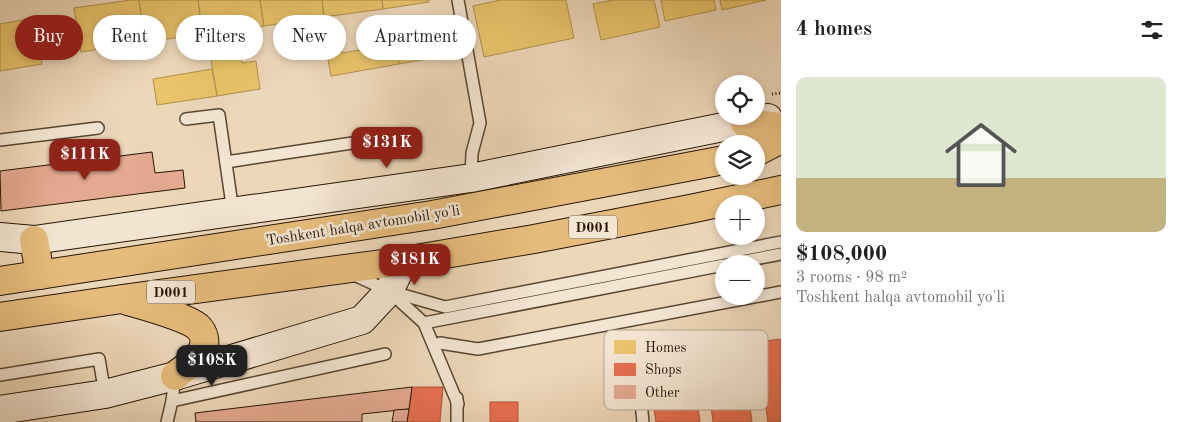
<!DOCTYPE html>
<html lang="en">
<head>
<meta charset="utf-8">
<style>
  :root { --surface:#fff; --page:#f6f6f6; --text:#222; --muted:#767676; --line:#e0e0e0; --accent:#8f2418 }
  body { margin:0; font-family:"Old Standard TT",serif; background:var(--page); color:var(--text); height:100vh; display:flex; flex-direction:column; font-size:19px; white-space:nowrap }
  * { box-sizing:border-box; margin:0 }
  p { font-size:16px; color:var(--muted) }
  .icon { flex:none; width:28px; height:28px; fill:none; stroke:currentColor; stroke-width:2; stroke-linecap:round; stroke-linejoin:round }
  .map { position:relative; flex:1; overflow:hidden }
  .panel { display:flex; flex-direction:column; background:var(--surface); width:400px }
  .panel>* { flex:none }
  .guide { position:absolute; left:15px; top:15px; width:475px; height:45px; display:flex; gap:10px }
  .controls { position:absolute; left:715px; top:75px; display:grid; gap:10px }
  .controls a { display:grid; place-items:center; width:50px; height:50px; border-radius:50%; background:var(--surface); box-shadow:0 2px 8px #0003; font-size:25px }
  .price { position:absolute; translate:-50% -42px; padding:0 11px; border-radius:10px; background:var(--accent); color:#fff; font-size:16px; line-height:32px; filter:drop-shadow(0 1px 2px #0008) }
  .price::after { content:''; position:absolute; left:50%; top:30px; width:15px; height:11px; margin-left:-8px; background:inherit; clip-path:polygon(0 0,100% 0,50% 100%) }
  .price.selected { background:#222; color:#fff }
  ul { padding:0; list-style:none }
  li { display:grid; align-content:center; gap:10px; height:265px; padding:0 15px }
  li+li { border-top:1px solid var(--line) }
  li span { display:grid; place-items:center; height:155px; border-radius:10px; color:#555 }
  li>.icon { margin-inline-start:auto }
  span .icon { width:90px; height:90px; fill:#fffc; stroke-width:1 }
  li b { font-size:21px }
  h2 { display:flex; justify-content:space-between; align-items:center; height:60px; padding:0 15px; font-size:21px }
  .tag { padding:0 18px; border-radius:22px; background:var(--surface); box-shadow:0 2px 8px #0003; font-size:18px; line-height:45px }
  .tag.selected { background:var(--accent); color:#fff }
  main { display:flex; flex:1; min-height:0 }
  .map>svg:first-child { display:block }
  .homes { fill:#e9c46a; stroke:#af904b }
  .shops { fill:#e76f51; stroke:#ad5439 }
  .building { fill:#e4a991; stroke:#271602 }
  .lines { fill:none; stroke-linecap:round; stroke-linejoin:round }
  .lane-casing { stroke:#584630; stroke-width:14 }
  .secondary-casing { stroke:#271602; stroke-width:30 }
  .highway-casing { stroke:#271602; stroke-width:30 }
  .path { stroke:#271602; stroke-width:3; stroke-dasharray:1 2.5; stroke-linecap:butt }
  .lane { stroke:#f3e5d2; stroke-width:11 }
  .secondary { stroke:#f3e5d2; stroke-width:28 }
  .highway { stroke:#e6bc7c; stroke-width:28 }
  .labels { text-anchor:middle; stroke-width:5; stroke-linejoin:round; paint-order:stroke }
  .shield { fill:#f3e5d2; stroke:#645440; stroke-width:1 }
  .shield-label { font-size:14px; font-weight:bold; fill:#271602 }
  .street-label { font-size:15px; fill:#271602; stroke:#f3e5d2 }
  .key { fill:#f3e5d2; stroke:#b6a794; stroke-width:1 }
  .key-label { font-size:14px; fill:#271602 }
</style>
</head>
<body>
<main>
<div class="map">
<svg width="781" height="422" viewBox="0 0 781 422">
  <rect width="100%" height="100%" fill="#edd7b9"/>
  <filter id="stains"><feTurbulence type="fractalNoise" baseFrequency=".004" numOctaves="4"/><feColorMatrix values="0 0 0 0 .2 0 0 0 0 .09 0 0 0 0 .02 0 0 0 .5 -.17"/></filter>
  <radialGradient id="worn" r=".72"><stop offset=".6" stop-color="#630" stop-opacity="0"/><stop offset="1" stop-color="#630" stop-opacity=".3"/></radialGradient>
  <!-- homes -->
  <g class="homes">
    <polygon points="131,0 139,0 145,42 81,52 74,8"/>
    <polygon points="139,0 198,0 203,34 145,42"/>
    <polygon points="198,0 260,0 264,26 203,34"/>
    <polygon points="260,0 322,0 324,17 264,26"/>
    <polygon points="322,0 382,0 383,9 324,17"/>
    <polygon points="382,0 429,0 429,2 383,9"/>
    <polygon points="500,0 566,0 574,38 484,57 473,6"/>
    <polygon points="613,0 654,0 660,27 601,40 593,4"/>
    <polygon points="661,0 714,0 716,10 665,21"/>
    <polygon points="720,0 766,0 722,10"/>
    <polygon points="35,18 42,64 0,71 0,24"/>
    <polygon points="432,18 439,57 399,64 392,25"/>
    <polygon points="339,36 342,53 395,44 399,64 331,76 324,38"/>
    <polygon points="238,37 242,63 256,61 260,89 217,96 208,42"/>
    <polygon points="212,69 217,96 157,105 153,79"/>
  </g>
  <!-- shops -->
  <g class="shops">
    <polygon points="781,339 781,422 768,422 757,342"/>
    <polygon points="742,343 752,422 713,422 703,347"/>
    <polygon points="693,369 700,422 656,422 649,375"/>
    <polygon points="412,387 443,387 440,422 407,422"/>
    <rect x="490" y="402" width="28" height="20"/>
  </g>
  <!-- building -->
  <g class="building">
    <polygon points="152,152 155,173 183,170 185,188 1,211 0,171"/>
    <polygon points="412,387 409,409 362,414 362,422 196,422 195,413"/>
    <polygon points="409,409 407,422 392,422 394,410"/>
  </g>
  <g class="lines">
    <defs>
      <g id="lane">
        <polyline points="458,0 480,123 472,153 471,178"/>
        <polyline points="186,119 219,115 233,212"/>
        <polyline points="0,140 98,128"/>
        <polyline points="226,162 379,139"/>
        <polyline points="729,264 781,254"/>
        <polyline points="352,274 389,291 445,307 781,242"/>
        <polyline points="392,294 424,323 458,404"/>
        <polyline points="424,323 724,265"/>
        <polyline points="440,343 478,349 781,292"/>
        <polyline points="0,375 99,359 105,394"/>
        <polyline points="640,392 643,422"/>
        <polyline points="172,401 385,354"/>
        <polyline points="167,422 172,401 175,376"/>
        <polyline points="457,422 457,398"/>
      </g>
      <g id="secondary">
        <polyline points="0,237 34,240 471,178 768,118"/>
        <polyline points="0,410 105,394 175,376 362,320 389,291 404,261"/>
      </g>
      <g id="highway">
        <polyline points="745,123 781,127"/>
        <polyline points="756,152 781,139"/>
        <polyline points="34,240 40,275"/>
        <polyline points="0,281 432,215 724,160"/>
        <path d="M128 301C145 306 186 317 198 327 204 333 206 342 203 349 198 360 184 368 175 376"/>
        <polyline points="0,317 122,299 404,261 534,239 690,209 781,190"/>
      </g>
    </defs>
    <!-- lane casing -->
    <use href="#lane" class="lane-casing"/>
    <!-- secondary casing -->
    <use href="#secondary" class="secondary-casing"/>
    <!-- highway casing -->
    <use href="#highway" class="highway-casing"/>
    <!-- path -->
    <polyline class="path" points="772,94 781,93"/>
    <!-- lane -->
    <use href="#lane" class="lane"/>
    <!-- secondary -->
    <use href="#secondary" class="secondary"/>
    <!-- highway -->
    <use href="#highway" class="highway"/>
  </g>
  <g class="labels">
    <!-- shield labels -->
    <g class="shield">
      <rect x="569" y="215.5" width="48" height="23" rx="4"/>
      <rect x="147" y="280.5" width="48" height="23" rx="4"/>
    </g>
    <g class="shield-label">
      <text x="593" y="232">D001</text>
      <text x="171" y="297">D001</text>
    </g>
    <!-- street labels -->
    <g class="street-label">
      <text transform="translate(363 225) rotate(-9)" y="5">Toshkent halqa avtomobil yo'li</text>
    </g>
  </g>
  <!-- legend -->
  <rect x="604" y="330" width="164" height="80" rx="8" class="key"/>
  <rect x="614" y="340" width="22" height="14" fill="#e9c46a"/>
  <rect x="614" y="363" width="22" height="13" fill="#e76f51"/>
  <rect x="614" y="385" width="22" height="14" fill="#e4a991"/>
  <g class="key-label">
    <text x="645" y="352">Homes</text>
    <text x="645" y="374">Shops</text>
    <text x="645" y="397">Other</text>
  </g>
  <rect width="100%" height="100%" filter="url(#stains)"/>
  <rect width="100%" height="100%" fill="url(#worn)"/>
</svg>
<div class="controls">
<a><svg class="icon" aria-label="locate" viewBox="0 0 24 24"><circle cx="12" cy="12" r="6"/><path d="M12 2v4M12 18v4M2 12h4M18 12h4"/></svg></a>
<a><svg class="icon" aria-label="layers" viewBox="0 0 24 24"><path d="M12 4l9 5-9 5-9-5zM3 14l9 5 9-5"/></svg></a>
<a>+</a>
<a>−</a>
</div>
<b class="price" style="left:387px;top:169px">$131K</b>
<b class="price" style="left:85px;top:181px">$111K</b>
<b class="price" style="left:415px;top:286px">$181K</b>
<b class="price selected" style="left:212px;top:387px">$108K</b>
<div class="guide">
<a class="tag selected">Buy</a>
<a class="tag">Rent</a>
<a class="tag">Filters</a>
<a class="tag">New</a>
<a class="tag">Apartment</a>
</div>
</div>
<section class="panel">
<h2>4 homes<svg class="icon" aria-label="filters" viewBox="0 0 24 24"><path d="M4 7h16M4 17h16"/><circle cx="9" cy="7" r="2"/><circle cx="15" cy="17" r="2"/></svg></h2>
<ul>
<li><span style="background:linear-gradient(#dfe7d0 65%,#c2b280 0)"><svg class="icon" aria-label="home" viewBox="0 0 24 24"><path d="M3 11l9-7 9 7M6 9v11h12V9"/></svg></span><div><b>$108,000</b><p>3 rooms · 98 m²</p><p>Toshkent halqa avtomobil yo'li</p></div></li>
</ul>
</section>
</main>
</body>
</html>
